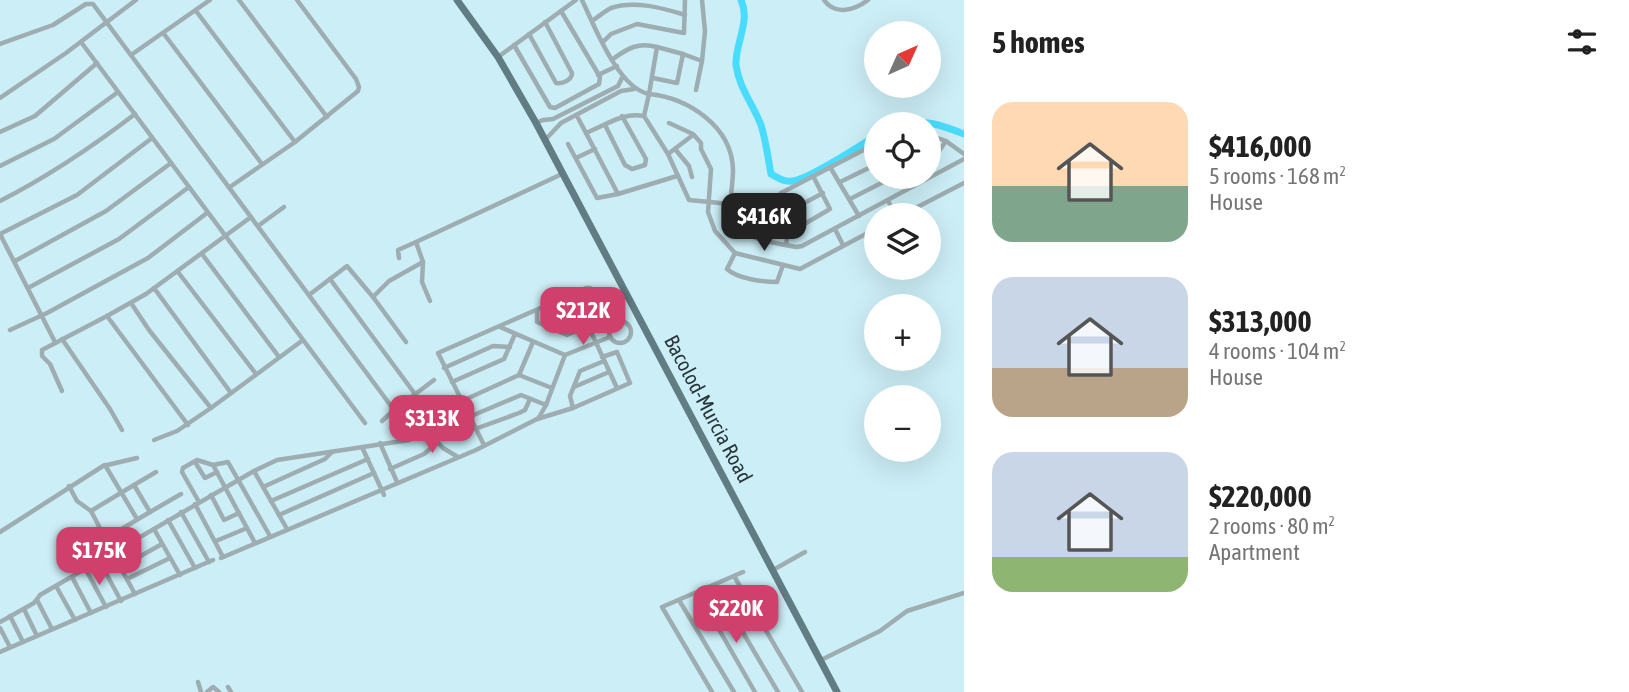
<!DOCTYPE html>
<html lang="en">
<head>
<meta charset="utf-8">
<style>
  :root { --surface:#fff; --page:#f6f6f6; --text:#222; --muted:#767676; --accent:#cf416c }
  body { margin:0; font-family:"Asap Condensed",sans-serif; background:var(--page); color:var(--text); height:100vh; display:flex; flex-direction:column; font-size:26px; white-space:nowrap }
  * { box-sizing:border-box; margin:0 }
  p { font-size:23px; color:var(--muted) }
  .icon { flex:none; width:38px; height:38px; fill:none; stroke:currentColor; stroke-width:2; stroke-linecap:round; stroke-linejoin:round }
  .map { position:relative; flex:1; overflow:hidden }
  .details { display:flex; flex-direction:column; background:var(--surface); width:665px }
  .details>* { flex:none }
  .needle { width:46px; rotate:45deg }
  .tools { position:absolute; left:864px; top:21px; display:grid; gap:14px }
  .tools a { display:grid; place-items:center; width:77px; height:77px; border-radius:50%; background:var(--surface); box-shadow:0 7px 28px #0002; font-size:35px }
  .price { position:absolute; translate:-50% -60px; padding:0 16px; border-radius:14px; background:var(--accent); color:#fff; font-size:23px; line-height:46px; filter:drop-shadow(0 2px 4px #0008) }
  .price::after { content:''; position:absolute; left:50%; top:42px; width:21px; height:16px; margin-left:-10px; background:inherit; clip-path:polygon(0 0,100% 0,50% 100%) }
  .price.selected { background:#222; color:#fff }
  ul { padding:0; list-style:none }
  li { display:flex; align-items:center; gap:21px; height:175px; padding:0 28px }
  li span { display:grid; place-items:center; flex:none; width:196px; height:140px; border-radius:21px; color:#555 }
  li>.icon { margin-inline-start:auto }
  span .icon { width:84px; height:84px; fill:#fffc; stroke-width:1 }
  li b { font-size:30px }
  h2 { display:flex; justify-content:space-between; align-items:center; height:84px; padding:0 28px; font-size:30px }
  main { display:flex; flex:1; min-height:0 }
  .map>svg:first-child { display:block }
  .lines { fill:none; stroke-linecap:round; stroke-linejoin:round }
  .river { stroke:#4adcfc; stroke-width:7 }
  .street { stroke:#9eadb1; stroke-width:4.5 }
  .primary { stroke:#617c83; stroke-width:7 }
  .labels { text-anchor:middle; stroke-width:7; stroke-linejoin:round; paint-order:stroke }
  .street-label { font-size:21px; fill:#283539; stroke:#cceef7 }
</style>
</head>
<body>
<main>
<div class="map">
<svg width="964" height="692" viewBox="0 0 964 692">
  <rect width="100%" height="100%" fill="#cceef7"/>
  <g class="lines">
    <!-- river -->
    <g class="river">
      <path d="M741 0C751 21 735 43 736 65 739 88 753 104 761 125 766 141 768 158 771 174 778 178 784 182 792 181 808 180 861 145 877 135"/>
      <path d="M901 124C922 118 944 126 964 134"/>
    </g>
    <!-- street -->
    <g class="street">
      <polyline points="239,0 327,117"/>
      <path d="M582 0C595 27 618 88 649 94L644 116 668 154 689 200 730 204C728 239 770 242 797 247L802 246 964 159"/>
      <path d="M824 0C835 16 855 10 868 0"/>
      <polyline points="196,11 295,142"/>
      <path d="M592 21C598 17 605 11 611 8 634 0 663 8 685 15"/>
      <polyline points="164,34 262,164"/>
      <path d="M529 34 556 83C563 84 572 80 572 73L545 22"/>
      <polyline points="81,42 365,423"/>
      <polyline points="603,42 611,34 637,24 684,33 685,0"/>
      <polyline points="0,44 53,25 86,4 93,4 394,410 434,380"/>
      <polyline points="514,45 550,107 555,108 599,84 600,77 561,11"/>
      <polyline points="657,47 683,54"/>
      <polyline points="131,55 210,0"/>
      <polyline points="498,57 576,0"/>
      <path d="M613 59C628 48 638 42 657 47L649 94C688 98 732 126 733 170 733 181 731 193 730 204"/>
      <polyline points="598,75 617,66"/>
      <polyline points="653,78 677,83 683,54 702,61 705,31 702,0"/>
      <polyline points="696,90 702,61"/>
      <polyline points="0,98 66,53 136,0"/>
      <polyline points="577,116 586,133"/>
      <polyline points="536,123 543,120 553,119 618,86 623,76"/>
      <polyline points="669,123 693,134 701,143 701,149 711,169 708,212 715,231 735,253 800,269 877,228"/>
      <polyline points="605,125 625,165 632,169 645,165 646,159 622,116"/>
      <polyline points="0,132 35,116 97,63"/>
      <polyline points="929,135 946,141 964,154"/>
      <polyline points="545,140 561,123 621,91 634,89"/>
      <polyline points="568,144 597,198 618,194 677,176"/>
      <polyline points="675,149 689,166 692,177"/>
      <polyline points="668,154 693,135"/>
      <polyline points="576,158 595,149"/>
      <polyline points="929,158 937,154 946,141"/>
      <polyline points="0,166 54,139 118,92"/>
      <polyline points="830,167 859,216"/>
      <polyline points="840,182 877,164"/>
      <polyline points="230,187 295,142 358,91 359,87 356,79 297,0"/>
      <path d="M618 194 586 133C606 125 623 112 644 116"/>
      <polyline points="850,199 893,177"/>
      <path d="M0 201C49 176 92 147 135 114"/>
      <polyline points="888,201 896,215"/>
      <polyline points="902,215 964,183"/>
      <polyline points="789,224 795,208 823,193"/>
      <polyline points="258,226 284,207"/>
      <polyline points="835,229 843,245"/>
      <polyline points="767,240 772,203 781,193 877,143"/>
      <polyline points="416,242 562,174"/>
      <polyline points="786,245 789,224 801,226 830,209 813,176"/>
      <path d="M735 253 727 269C738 279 763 282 777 282L783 265"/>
      <polyline points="202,254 279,357"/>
      <polyline points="399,258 398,250 416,242 423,262 422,282 430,301"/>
      <polyline points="15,261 106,211 171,163"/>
      <polyline points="178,272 256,374"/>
      <polyline points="330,279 415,394"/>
      <polyline points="28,288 119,239 189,187"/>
      <polyline points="154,288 231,393"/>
      <polyline points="309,295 347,266 373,297 389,281 423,262"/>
      <polyline points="574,295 617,388"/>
      <polyline points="373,297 406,342"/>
      <polyline points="131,303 149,330 211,408 177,431 154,440"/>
      <polyline points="107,316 146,294 251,217"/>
      <circle cx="620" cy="332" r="11"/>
      <polyline points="545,325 580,308"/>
      <polyline points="500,327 565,355 610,337"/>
      <polyline points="10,330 47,313 148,258 207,213"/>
      <polyline points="62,339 110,409 122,430"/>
      <polyline points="55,342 0,234 77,195 152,138"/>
      <polyline points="444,368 493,346 510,347"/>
      <polyline points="519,375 552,388"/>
      <polyline points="452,382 504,359 515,334"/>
      <polyline points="574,387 609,372"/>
      <polyline points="62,391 50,364 42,356 42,350 107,316 188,425"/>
      <polyline points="211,408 303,340"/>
      <polyline points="573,408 570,396 580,371 604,361"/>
      <polyline points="469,417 521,395 546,405"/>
      <polyline points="538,419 546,405 565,355"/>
      <polyline points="382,421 394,410"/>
      <polyline points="475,429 519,413 525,410 530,399"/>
      <polyline points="426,430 443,448 458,457"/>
      <polyline points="380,443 397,482"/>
      <polyline points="484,445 438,353 586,288 590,288 602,316 600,320 567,335 537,322 537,311"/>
      <polyline points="362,447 384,495"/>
      <polyline points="195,462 205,478 217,472"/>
      <polyline points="105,465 137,519"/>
      <polyline points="213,465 255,543"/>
      <polyline points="390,469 424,454 437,443"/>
      <polyline points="254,471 287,529"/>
      <polyline points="69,486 77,501 91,511 104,536 108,537 150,512 134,485 156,472"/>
      <polyline points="263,487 325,459 332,452"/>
      <polyline points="211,495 224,520 239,513"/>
      <polyline points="271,501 368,459"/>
      <polyline points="199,502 182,472 183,468 197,460 213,465 228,462 270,536"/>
      <polyline points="195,504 223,557"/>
      <polyline points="91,511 134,485"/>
      <polyline points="150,512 181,494"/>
      <polyline points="181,512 209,562"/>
      <polyline points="279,515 374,473"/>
      <polyline points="168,520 195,568"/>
      <polyline points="154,529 180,575"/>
      <polyline points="0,532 103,466 137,458"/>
      <polyline points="216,541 247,528"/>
      <polyline points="113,554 135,594"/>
      <polyline points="221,558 476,450 537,419 573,408 630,383 617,352 602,357"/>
      <polyline points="100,562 121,601"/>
      <polyline points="121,567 162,544"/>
      <polyline points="86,570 106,607"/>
      <polyline points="773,570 805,552"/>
      <polyline points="734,576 802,692"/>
      <polyline points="72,577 91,613"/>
      <polyline points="127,579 170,558"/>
      <polyline points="715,585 778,692"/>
      <polyline points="56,586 75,620"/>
      <polyline points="698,593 755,692"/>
      <polyline points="37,600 52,629"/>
      <polyline points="679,600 734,692"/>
      <polyline points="24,609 37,636"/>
      <polyline points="10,616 23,642"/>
      <polyline points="0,622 34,603 40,595 254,471 277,460 409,440 420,435 462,401 519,375 533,342"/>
      <polyline points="0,628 10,647"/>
      <polyline points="0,652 213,560"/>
      <polyline points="821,660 880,631 907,611 964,593"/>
      <polyline points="198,682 201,692"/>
      <polyline points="228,687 231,692"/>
      <polyline points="207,692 213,687 219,692"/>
      <polyline points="712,692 662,607 743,572"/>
    </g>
    <!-- primary -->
    <polyline class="primary" points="457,0 498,57 536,123 837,692"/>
  </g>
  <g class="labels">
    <!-- street labels -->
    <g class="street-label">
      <text transform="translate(708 409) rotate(62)" y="7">Bacolod-Murcia Road</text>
    </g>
  </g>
</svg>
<div class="tools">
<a><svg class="needle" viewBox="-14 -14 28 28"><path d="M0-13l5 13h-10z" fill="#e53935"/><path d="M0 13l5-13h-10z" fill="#767676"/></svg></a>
<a><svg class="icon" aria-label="locate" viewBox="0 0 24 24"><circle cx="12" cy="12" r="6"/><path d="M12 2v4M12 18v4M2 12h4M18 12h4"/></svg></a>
<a><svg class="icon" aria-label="layers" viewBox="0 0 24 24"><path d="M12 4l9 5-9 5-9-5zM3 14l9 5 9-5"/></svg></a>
<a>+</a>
<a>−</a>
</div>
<b class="price selected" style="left:764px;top:253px">$416K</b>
<b class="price" style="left:583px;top:347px">$212K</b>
<b class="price" style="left:432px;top:455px">$313K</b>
<b class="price" style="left:99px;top:587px">$175K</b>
<b class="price" style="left:736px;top:645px">$220K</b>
</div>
<section class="details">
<h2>5 homes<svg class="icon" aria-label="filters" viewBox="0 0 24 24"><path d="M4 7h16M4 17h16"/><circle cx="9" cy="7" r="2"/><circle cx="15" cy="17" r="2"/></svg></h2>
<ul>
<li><span style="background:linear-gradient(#ffd9b3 60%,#7fa58c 0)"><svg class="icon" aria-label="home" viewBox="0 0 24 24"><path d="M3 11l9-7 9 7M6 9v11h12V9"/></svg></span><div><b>$416,000</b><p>5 rooms · 168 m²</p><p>House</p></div></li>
<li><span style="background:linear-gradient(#c9d6e8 65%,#b9a48a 0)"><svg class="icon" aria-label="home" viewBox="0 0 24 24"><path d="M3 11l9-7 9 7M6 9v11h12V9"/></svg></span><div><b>$313,000</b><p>4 rooms · 104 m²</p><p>House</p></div></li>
<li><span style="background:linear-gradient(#c9d6e8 75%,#8fb573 0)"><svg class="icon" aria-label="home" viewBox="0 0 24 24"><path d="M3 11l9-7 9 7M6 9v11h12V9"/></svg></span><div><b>$220,000</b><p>2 rooms · 80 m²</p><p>Apartment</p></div></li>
</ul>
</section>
</main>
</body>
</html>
